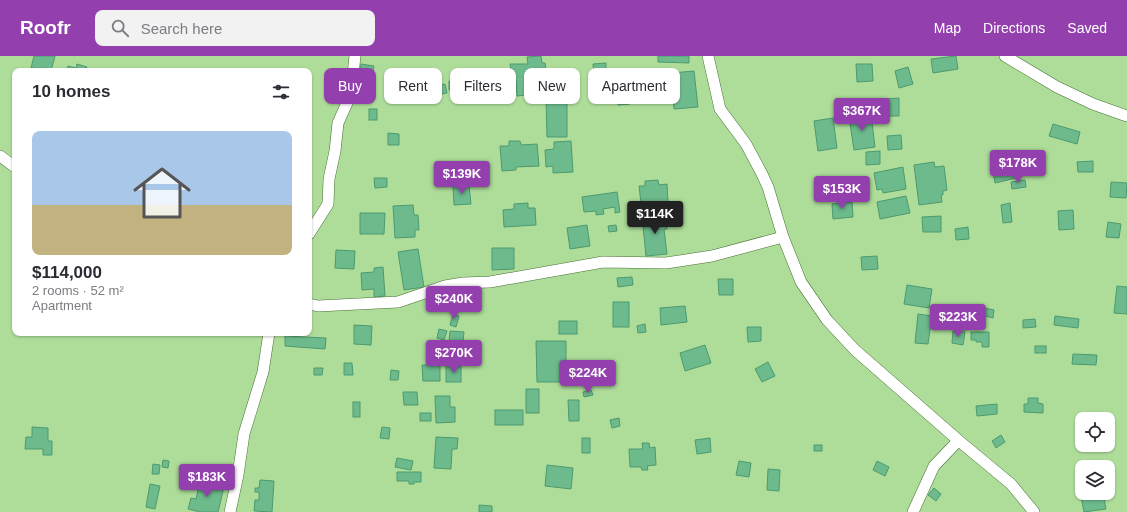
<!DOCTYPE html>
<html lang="en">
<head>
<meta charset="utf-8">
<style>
  :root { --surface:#fff; --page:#f2f2f3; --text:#2b2b33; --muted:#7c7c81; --accent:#9340ae }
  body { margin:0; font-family:Helvetica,sans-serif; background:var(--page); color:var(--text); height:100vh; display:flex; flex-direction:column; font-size:15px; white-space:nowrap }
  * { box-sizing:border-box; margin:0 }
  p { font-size:13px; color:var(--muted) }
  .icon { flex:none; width:22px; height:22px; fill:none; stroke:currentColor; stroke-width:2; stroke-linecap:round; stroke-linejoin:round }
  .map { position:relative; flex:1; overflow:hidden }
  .sheet { position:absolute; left:12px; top:12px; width:300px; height:268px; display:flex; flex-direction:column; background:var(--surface); border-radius:8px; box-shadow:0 1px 3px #0004 }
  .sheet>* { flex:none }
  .top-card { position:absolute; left:324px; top:12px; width:380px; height:36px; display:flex; gap:8px }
  .fabs { position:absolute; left:1075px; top:356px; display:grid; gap:8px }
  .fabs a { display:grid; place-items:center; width:40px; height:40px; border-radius:8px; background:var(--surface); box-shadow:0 1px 3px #0004; font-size:20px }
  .price { position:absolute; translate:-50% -34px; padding:0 9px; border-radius:4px; background:var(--accent); color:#fff; font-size:13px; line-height:26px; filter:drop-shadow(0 1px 2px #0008) }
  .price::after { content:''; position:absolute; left:50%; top:24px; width:12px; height:9px; margin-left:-6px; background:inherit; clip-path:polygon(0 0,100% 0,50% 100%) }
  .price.selected { background:#222; color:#fff }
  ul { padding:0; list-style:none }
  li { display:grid; align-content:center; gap:8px; height:212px; padding:0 20px }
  li span { display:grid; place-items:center; height:124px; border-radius:8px; color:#555 }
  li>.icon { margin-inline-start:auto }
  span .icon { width:72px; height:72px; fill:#fffc; stroke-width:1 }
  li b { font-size:17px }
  h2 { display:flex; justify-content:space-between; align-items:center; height:48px; padding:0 20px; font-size:17px }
  .chip { padding:0 14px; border-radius:8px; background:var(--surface); box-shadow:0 1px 3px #0004; font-size:14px; line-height:36px }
  .chip.selected { background:var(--accent); color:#fff }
  header { display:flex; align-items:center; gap:24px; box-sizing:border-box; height:56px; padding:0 20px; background:var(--accent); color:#fff }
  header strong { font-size:19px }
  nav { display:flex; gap:22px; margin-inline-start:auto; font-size:14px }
  .search { width:280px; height:36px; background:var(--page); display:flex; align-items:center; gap:10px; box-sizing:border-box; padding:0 14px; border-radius:8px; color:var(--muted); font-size:15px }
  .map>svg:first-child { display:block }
  .building { fill:#6dba8d; stroke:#4c9a6e }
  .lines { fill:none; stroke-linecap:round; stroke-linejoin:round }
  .minor-casing { stroke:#467033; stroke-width:12 }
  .minor { stroke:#fff; stroke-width:11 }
</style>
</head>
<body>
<header>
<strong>Roofr</strong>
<div class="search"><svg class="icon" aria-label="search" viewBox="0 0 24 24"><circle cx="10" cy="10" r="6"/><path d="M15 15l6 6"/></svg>Search here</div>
<nav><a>Map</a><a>Directions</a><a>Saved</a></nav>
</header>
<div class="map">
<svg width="1127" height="456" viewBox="0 0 1127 456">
  <rect width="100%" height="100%" fill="#aedd9a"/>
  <!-- building -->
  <g class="building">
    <polygon points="34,0 55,0 51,15 31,12"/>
    <polygon points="541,0 542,7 545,7 546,14 542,14 544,37 517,40 516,24 512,24 510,8 528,8 527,1"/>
    <polygon points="658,0 689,0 689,7 658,6"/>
    <polygon points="956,0 958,13 933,17 931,3"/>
    <polygon points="606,7 606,17 594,18 593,8"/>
    <polygon points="77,8 87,11 85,15 66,15 68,10 76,12"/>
    <polygon points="361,8 374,10 372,20 368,19 367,25 359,23"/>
    <polygon points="856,8 872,8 873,25 857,26"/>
    <polygon points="908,11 913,28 899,32 895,15"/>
    <polygon points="694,15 698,51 674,53 671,17"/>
    <polygon points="434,23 435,37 419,38 418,24"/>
    <polygon points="464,24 464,33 449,34 449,25"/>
    <polygon points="620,24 629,24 630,48 618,49 618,46 605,47 605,28 620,28"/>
    <polygon points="445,28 447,37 438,39 436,30"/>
    <polygon points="411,30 412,35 404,37 403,31"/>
    <polygon points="899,42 899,60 883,60 883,43"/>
    <polygon points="546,43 567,43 567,81 547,81"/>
    <rect x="369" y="53" width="8" height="11"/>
    <polygon points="871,58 875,91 854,94 849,61"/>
    <polygon points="833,62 837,92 818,95 814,65"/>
    <polygon points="1053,68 1080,76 1077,88 1049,80"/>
    <polygon points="388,77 399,78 399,89 388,89"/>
    <polygon points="901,79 902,93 888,94 887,80"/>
    <polygon points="509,85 520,85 521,89 537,88 539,110 516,111 516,114 502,115 500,90 509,90"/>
    <polygon points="571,85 573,116 553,117 553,110 546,111 545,94 554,93 554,86"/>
    <polygon points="880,95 880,108 866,109 866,96"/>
    <polygon points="1012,105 1016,122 995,127 993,115 996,114 995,109"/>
    <polygon points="1093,105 1093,116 1078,116 1077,106"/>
    <polygon points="934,106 935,111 944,110 947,134 943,135 943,139 941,139 942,146 919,149 914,109"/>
    <polygon points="903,111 906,133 883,137 882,133 877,134 874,117"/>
    <polygon points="374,122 387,122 387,131 375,132"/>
    <polygon points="658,124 659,129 667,128 668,146 659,146 659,149 652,149 651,146 641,147 639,130 645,130 645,125"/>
    <polygon points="1025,124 1026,131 1012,133 1011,126"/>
    <polygon points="1111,126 1127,127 1126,142 1110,141"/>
    <polygon points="469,129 471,148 454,149 453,131"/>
    <polygon points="617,136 620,156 615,157 615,151 603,153 604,158 596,159 596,155 584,156 582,141"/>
    <polygon points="906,140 910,157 880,163 877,146"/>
    <polygon points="852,146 853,161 833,163 832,148"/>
    <polygon points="528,147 528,152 535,152 536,169 504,171 503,154 514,153 514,148"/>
    <polygon points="1010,147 1012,166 1003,167 1001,149"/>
    <polygon points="413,149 414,159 418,159 419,174 415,174 415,181 395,182 393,150"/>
    <polygon points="1073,154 1074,173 1059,174 1058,155"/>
    <polygon points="360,157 385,157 384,178 360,178"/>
    <polygon points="666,158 667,173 664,173 667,198 646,200 642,161"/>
    <polygon points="941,160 941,176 923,176 922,161"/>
    <polygon points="1108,166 1121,168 1119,182 1106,181"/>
    <polygon points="587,169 590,190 570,193 567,172"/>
    <polygon points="616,169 617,175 609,176 608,170"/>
    <polygon points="968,171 969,183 956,184 955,173"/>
    <polygon points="492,192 514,192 514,213 492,214"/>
    <polygon points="418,193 424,231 404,234 398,196"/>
    <polygon points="336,194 355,195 354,213 335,212"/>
    <polygon points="877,200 878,213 862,214 861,201"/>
    <polygon points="383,211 385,240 374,241 374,233 362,234 361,217 374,216 374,212"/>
    <polygon points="632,221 633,229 618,231 617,222"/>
    <polygon points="718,223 733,223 733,239 719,239"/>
    <polygon points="907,229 932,233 929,252 904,248"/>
    <polygon points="1117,230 1127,231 1127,258 1114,257"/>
    <rect x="613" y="246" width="16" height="25"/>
    <polygon points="685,250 687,266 661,269 660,252"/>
    <polygon points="980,251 994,254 993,262 978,258"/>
    <polygon points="955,252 968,252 967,274 952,273 953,265 949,265 949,256 955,256"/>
    <polygon points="453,258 459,260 456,271 450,269"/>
    <polygon points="918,258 932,260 928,288 915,287"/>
    <polygon points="1055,260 1079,263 1078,272 1054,269"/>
    <polygon points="1035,263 1036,271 1023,272 1023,264"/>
    <rect x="559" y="265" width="18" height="13"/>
    <polygon points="645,268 646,276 638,277 637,270"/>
    <polygon points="354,269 372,270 371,289 354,288"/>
    <polygon points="747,271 761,271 761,285 748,286"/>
    <polygon points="439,273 447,275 444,284 437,282"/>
    <polygon points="450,275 464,276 463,286 449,285"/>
    <polygon points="953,275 965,276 963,289 952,287"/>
    <polygon points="971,276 989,276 989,291 982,291 982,286 976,286 976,284 971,284"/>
    <polygon points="285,280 326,282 325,293 285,290"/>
    <polygon points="536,285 566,285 566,305 560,305 560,326 537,326"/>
    <polygon points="705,289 711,307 685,315 680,297"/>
    <rect x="1035" y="290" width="11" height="7"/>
    <polygon points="1073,298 1097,299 1096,309 1072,308"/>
    <polygon points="768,306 775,320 762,326 755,313"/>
    <polygon points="344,307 352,307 353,319 344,319"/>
    <polygon points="422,309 440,309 440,325 423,325"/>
    <rect x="446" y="310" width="15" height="16"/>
    <polygon points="314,312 323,312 322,319 314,319"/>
    <polygon points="391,314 399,315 398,324 390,324"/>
    <rect x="526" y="333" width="13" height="24"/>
    <polygon points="591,334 593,339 584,341 583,336"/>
    <polygon points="403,336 417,336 418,349 404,349"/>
    <polygon points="435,340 450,340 450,351 455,351 455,366 436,367"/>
    <polygon points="1028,342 1038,342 1038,347 1043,348 1043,357 1024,356 1024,348 1028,348"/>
    <polygon points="568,344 579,344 579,365 569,365"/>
    <rect x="353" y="346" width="7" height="15"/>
    <polygon points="997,348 997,358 977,360 976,350"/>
    <rect x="495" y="354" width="28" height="15"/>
    <rect x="420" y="357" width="11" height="8"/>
    <polygon points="619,362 620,370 612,372 610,364"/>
    <polygon points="32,371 48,372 48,385 52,385 52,399 43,399 43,393 25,393 26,381 32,381"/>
    <polygon points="382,371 390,372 389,383 380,382"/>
    <polygon points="1001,379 1005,386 996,392 992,385"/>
    <polygon points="436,381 458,382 457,393 452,393 451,413 434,412"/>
    <rect x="582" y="382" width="8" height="15"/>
    <polygon points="710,382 711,396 697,398 695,384"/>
    <polygon points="642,387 649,387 650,392 655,391 656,409 647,410 648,414 642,414 641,411 630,411 629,393 643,393"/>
    <rect x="814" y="389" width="8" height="6"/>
    <polygon points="397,402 413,405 411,414 395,411"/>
    <polygon points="163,404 169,405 168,412 162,411"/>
    <polygon points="739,405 751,407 749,421 736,419"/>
    <polygon points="877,405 889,411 885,420 873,414"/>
    <polygon points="153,408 160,409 159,418 152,418"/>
    <polygon points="547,409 573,412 571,433 545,430"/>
    <polygon points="768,413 780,414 779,435 767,434"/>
    <polygon points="397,416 421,416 421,426 414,426 414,428 409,428 409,425 397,425"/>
    <polygon points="1082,419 1082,437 1103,437 1106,453 1084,456 1077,420"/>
    <polygon points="260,424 274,425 272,456 254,455 255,444 259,444 259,436 255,436 255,432 259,432"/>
    <polygon points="200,425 224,431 218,456 200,456 188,453 191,442 196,443"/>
    <polygon points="150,428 160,430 155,453 146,451"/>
    <polygon points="934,432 941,438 936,445 928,439"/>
    <polygon points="479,449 492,450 492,456 479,456"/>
  </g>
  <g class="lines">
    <defs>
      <g id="minor">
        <polyline points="708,0 720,53 746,88 762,118 768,131 783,181 801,226 827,264 855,294 958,384 1011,428 1034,456"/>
        <polyline points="1005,0 1057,31 1093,48 1127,60"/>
        <polyline points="0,100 15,111"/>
        <polyline points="309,178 328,148 329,123 335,95 338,67 351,38 355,0"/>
        <polyline points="309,248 318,250 398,246 445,230 463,227 490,226 603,206 666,207 712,200 783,181"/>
        <polyline points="230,456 238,419 244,378 263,316 269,277"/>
        <polyline points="913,456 934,410 956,387 958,384"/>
      </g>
    </defs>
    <!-- minor casing -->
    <use href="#minor" class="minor-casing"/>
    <!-- minor -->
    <use href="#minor" class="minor"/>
  </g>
</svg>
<div class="fabs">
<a><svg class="icon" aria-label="locate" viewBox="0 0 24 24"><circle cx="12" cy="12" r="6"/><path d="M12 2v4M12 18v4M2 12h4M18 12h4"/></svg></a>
<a><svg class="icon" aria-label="layers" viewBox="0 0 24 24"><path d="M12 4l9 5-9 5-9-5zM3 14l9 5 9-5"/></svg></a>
</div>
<b class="price" style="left:862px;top:76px">$367K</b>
<b class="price" style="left:1018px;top:128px">$178K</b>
<b class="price" style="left:462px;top:139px">$139K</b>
<b class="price" style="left:842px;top:154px">$153K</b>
<b class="price selected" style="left:655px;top:179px">$114K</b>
<b class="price" style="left:454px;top:264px">$240K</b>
<b class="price" style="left:958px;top:282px">$223K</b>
<b class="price" style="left:454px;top:318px">$270K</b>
<b class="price" style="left:588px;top:338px">$224K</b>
<b class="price" style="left:207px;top:442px">$183K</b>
<div class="top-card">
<a class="chip selected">Buy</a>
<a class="chip">Rent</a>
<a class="chip">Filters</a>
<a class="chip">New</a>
<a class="chip">Apartment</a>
</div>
<section class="sheet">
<h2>10 homes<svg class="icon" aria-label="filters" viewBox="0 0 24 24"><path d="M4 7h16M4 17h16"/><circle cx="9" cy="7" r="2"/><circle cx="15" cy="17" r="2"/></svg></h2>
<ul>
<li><span style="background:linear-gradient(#a9c7e8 60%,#c2b280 0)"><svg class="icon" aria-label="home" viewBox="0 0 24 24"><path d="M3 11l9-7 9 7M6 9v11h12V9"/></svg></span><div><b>$114,000</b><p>2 rooms · 52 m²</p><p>Apartment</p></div></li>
</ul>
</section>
</div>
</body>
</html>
